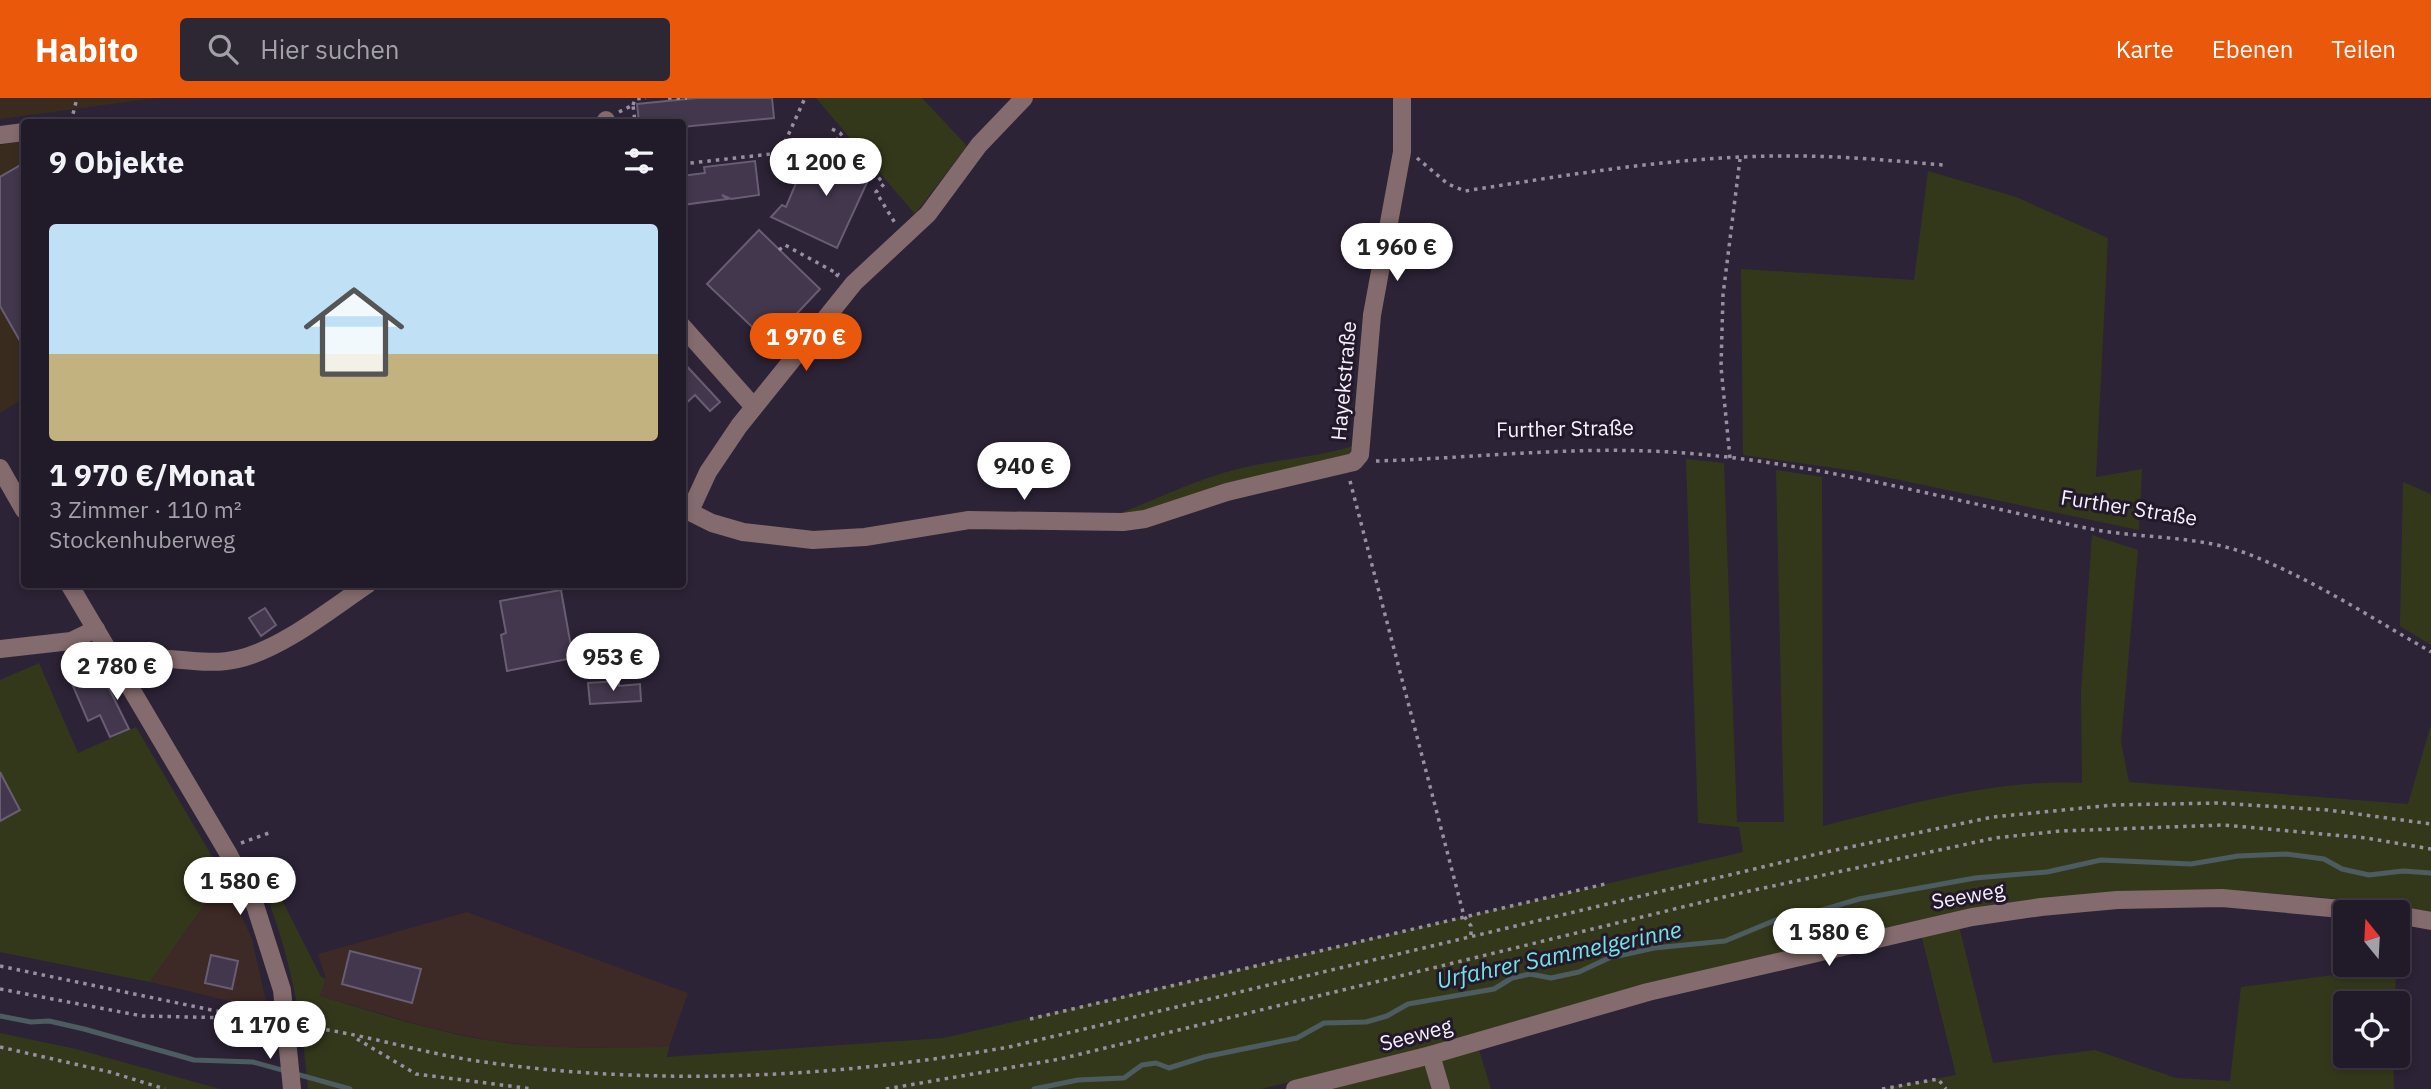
<!DOCTYPE html>
<html lang="de">
<head>
<meta charset="utf-8">
<style>
  :root { --surface:#211a28; --page:#2d2734; --text:#f1f3f6; --muted:#a2a1a8; --line:#3e3845; --accent:#ea580c }
  body { margin:0; font-family:"IBM Plex Sans",sans-serif; background:var(--page); color:var(--text); height:100vh; display:flex; flex-direction:column; font-size:26px; white-space:nowrap }
  * { box-sizing:border-box; margin:0 }
  p { font-size:23px; color:var(--muted) }
  .icon { flex:none; width:38px; height:38px; fill:none; stroke:currentColor; stroke-width:2; stroke-linecap:round; stroke-linejoin:round }
  .map { position:relative; flex:1; overflow:hidden }
  .sheet { position:absolute; left:21px; top:21px; width:665px; height:469px; display:flex; flex-direction:column; background:var(--surface); border-radius:7px; box-shadow:0 4px 10px #0003,0 0 0 2px var(--line) }
  .sheet>* { flex:none }
  .needle { width:46px; rotate:342deg }
  .controls { position:absolute; left:2333px; top:802px; display:grid; gap:14px }
  .controls a { display:grid; place-items:center; width:77px; height:77px; border-radius:7px; background:var(--surface); box-shadow:0 4px 10px #0003,0 0 0 2px var(--line); font-size:35px }
  .price { position:absolute; translate:-50% -60px; padding:0 16px; border-radius:24px; background:#fff; color:#222; font-size:23px; line-height:46px; filter:drop-shadow(0 2px 4px #0008) }
  .price::after { content:''; position:absolute; left:50%; top:42px; width:21px; height:16px; margin-left:-10px; background:inherit; clip-path:polygon(0 0,100% 0,50% 100%) }
  .price.on { background:var(--accent); color:#fff }
  ul { padding:0; list-style:none }
  li { display:grid; align-content:center; gap:14px; height:371px; padding:0 28px }
  li span { display:grid; place-items:center; height:217px; border-radius:7px; color:#555 }
  li>.icon { margin-inline-start:auto }
  span .icon { width:126px; height:126px; fill:#fffc; stroke-width:1 }
  li b { font-size:30px }
  h2 { display:flex; justify-content:space-between; align-items:center; height:84px; padding:0 28px; font-size:30px }
  header { display:flex; align-items:center; gap:42px; box-sizing:border-box; height:98px; padding:0 35px; background:var(--accent); color:#fff }
  header strong { font-size:33px }
  nav { display:flex; gap:38px; margin-inline-start:auto; font-size:24px }
  .search { width:490px; height:63px; background:var(--page); display:flex; align-items:center; gap:18px; box-sizing:border-box; padding:0 24px; border-radius:7px; color:var(--muted); font-size:26px }
  .map>svg:first-child { display:block }
  .commercial { fill:#392c1e }
  .industrial { fill:#3d2926 }
  .green { fill:#34381b }
  .lines { fill:none; stroke-linecap:round; stroke-linejoin:round }
  .stream { stroke:#4d5c60; stroke-width:5 }
  .building { fill:#42374c; stroke:#685d73; stroke-width:2 }
  .path { stroke:#9890a0; stroke-width:3.5; stroke-dasharray:3.5 5; stroke-linecap:butt }
  .minor { stroke:#846b6d; stroke-width:18 }
  .labels { text-anchor:middle; stroke-width:6; stroke-linejoin:round; paint-order:stroke }
  .street-label { font-size:21px; fill:#f6f0fd; stroke:#23192b }
  .water-label { font-size:23px; font-style:italic; fill:#75e3e5; stroke:#23192b }
</style>
</head>
<body>
<header>
<strong>Habito</strong>
<div class="search"><svg class="icon" aria-label="search" viewBox="0 0 24 24"><circle cx="10" cy="10" r="6"/><path d="M15 15l6 6"/></svg>Hier suchen</div>
<nav><a>Karte</a><a>Ebenen</a><a>Teilen</a></nav>
</header>
<div class="map">
<svg width="2431" height="991" viewBox="0 0 2431 991">
  <rect width="100%" height="100%" fill="#2c2336"/>
  <!-- commercial -->
  <g class="commercial">
    <polygon points="0,0 157,0 0,21"/>
    <polygon points="24,43 24,300 0,315 0,47"/>
  </g>
  <!-- industrial -->
  <g class="industrial">
    <polygon points="224,779 252,841 268,912 150,884"/>
    <polygon points="467,814 688,895 669,949 549,949 492,943 433,931 320,898 326,881 318,856"/>
  </g>
  <!-- green -->
  <g class="green">
    <polygon points="816,0 922,0 967,48 915,116"/>
    <polygon points="1928,73 2016,99 2108,140 2096,379 2142,371 2139,432 1856,373 1743,357 1741,171 1914,182"/>
    <path d="M1353 348 1349 357 1175 408 1108 420C1151 404 1193 382 1238 371 1276 361 1315 360 1353 348Z"/>
    <path d="M1686 361 1724 365 1737 724H1784L1776 372 1822 379 1823 728C1907 707 1994 681 2082 685L2081 594 2092 437 2138 452 2121 644 2129 684 2408 706 2431 626V816L2328 800 2243 793 1910 824 1651 885 1416 953 1261 991H308C302 921 290 855 263 789L282 802 321 879 326 881 320 898C377 915 433 934 492 943 551 952 610 949 669 949L667 959 944 940 1743 754 1739 729 1698 725Z"/>
    <polygon points="2403,384 2431,396 2431,547 2400,528"/>
    <polygon points="39,565 78,655 136,629 224,779 150,884 0,854 0,582"/>
    <polygon points="1959,828 1993,965 2095,952 2176,980 2230,983 2241,889 2396,869 2395,905 2345,905 2345,957 2393,957 2394,991 1881,991 1956,977 1921,836"/>
    <polygon points="0,935 76,951 220,991 0,991"/>
    <polygon points="1478,949 1491,991 1326,991"/>
  </g>
  <g class="lines">
    <!-- stream -->
    <g class="stream">
      <polyline points="0,918 31,924 49,923 84,931 194,962 253,964 350,991"/>
      <polyline points="1034,991 1078,982 1124,980 1142,967 1156,965 1169,970 1204,959 1297,940 1324,925 1366,924 1387,918 1408,906 1494,891 1512,880 1530,876 1551,880 1579,874 1609,860 1654,850 1725,843 1783,819 1802,818 1859,801 1975,780 2047,774 2101,762 2191,766 2238,758 2286,756 2324,761 2342,771 2369,777 2403,773 2431,775"/>
    </g>
  </g>
  <!-- building -->
  <g class="building">
    <polygon points="697,0 772,0 774,20 682,29 682,24 639,24 637,6"/>
    <polygon points="837,40 870,78 837,150 771,119 782,107 786,109 801,73 818,80"/>
    <polygon points="755,63 759,97 731,101 722,97 727,101 682,107 682,78 705,75 704,69"/>
    <polygon points="24,65 24,250 0,208 0,79"/>
    <polygon points="759,132 820,191 769,245 707,186"/>
    <polygon points="682,263 720,304 710,313 695,297 682,309"/>
    <polygon points="561,492 573,560 507,573 501,537 506,535 500,503"/>
    <polygon points="265,510 276,527 261,538 249,520"/>
    <polygon points="98,568 129,631 110,639 100,617 88,623 70,581"/>
    <polygon points="619,583 619,588 640,586 641,603 590,606 588,585"/>
    <polygon points="0,674 20,712 0,723"/>
    <polygon points="350,853 421,871 412,905 342,886"/>
    <polygon points="211,857 238,863 232,891 205,885"/>
  </g>
  <g class="lines">
    <!-- path -->
    <g class="path">
      <polyline points="668,0 687,0"/>
      <polyline points="633,7 635,1 646,0"/>
      <polyline points="619,14 633,7 635,24"/>
      <polyline points="71,24 77,0"/>
      <polyline points="832,31 840,35 884,86 876,94 895,125"/>
      <path d="M1417 60 1448 86 1465 93C1574 76 1685 57 1795 58 1845 58 1895 63 1944 67"/>
      <polyline points="682,66 780,55 805,0"/>
      <polyline points="779,152 785,147 838,176 836,179"/>
      <polyline points="1730,360 1721,269 1723,197 1740,61"/>
      <path d="M1376 363C1475 360 1572 348 1671 354 1814 363 1952 403 2091 431 2143 441 2198 437 2248 456 2312 481 2372 520 2431 554"/>
      <polyline points="1350,383 1464,818 1471,828 1471,839"/>
      <polyline points="241,745 269,735"/>
      <polyline points="0,868 269,924"/>
      <polyline points="0,891 142,918 237,920"/>
      <polyline points="1030,921 1605,786"/>
      <path d="M301 928C360 935 418 954 477 963 654 989 834 980 1009 949L1817 756 1993 719 2113 707 2218 705 2328 712 2431 726"/>
      <polyline points="357,941 416,976 533,991"/>
      <polyline points="0,949 110,974 165,991"/>
      <polyline points="886,991 1060,961 1736,796 1995,740 2060,733 2224,727 2366,740 2431,751"/>
      <polyline points="1882,991 1938,981 1946,991"/>
    </g>
    <!-- minor -->
    <g class="minor">
      <polyline points="606,22 606,24"/>
      <polyline points="0,37 24,34"/>
      <polyline points="682,228 754,309"/>
      <polyline points="0,370 24,412"/>
      <polyline points="682,410 712,425 743,434 813,442 865,439 969,422 1123,424 1145,421 1227,394 1354,364 1360,357 1372,217 1402,54 1402,0"/>
      <polyline points="690,413 708,374 739,328 854,185 928,116 979,47 1024,0"/>
      <polyline points="69,486 228,755 255,807 282,892 292,991"/>
      <polyline points="0,551 71,543 96,531"/>
      <path d="M117 566C146 550 199 571 238 561 282 551 331 511 368 486"/>
      <polyline points="2398,817 2431,823"/>
      <polyline points="1431,957 1441,991"/>
      <polyline points="1295,991 1431,957 1648,894 1972,819 2041,809 2117,802 2222,800 2374,814"/>
    </g>
  </g>
  <g class="labels">
    <!-- street labels -->
    <g class="street-label">
      <text transform="translate(1344 283) rotate(-85)" y="7">Hayekstraße</text>
      <text transform="translate(1565 331) rotate(-1)" y="7">Further Straße</text>
      <text transform="translate(2129 410) rotate(9)" y="7">Further Straße</text>
      <text transform="translate(1968 798) rotate(-10)" y="7">Seeweg</text>
      <text transform="translate(1416 937) rotate(-15)" y="7">Seeweg</text>
    </g>
    <!-- water labels -->
    <g class="water-label">
      <text transform="translate(1559 857) rotate(-12)" y="8">Urfahrer Sammelgerinne</text>
    </g>
  </g>
</svg>
<div class="controls">
<a><svg class="needle" viewBox="-14 -14 28 28"><path d="M0-13l5 13h-10z" fill="#e53935"/><path d="M0 13l5-13h-10z" fill="#a2a1a8"/></svg></a>
<a><svg class="icon" aria-label="locate" viewBox="0 0 24 24"><circle cx="12" cy="12" r="6"/><path d="M12 2v4M12 18v4M2 12h4M18 12h4"/></svg></a>
</div>
<b class="price" style="left:826px;top:100px">1 200 €</b>
<b class="price" style="left:1397px;top:185px">1 960 €</b>
<b class="price on" style="left:806px;top:275px">1 970 €</b>
<b class="price" style="left:1024px;top:404px">940 €</b>
<b class="price" style="left:613px;top:595px">953 €</b>
<b class="price" style="left:117px;top:604px">2 780 €</b>
<b class="price" style="left:240px;top:819px">1 580 €</b>
<b class="price" style="left:1829px;top:870px">1 580 €</b>
<b class="price" style="left:270px;top:963px">1 170 €</b>
<section class="sheet">
<h2>9 Objekte<svg class="icon" aria-label="filters" viewBox="0 0 24 24"><path d="M4 7h16M4 17h16"/><circle cx="9" cy="7" r="2"/><circle cx="15" cy="17" r="2"/></svg></h2>
<ul>
<li><span style="background:linear-gradient(#bfe0f5 60%,#c2b280 0)"><svg class="icon" aria-label="home" viewBox="0 0 24 24"><path d="M3 11l9-7 9 7M6 9v11h12V9"/></svg></span><div><b>1 970 €/Monat</b><p>3 Zimmer · 110 m²</p><p>Stockenhuberweg</p></div></li>
</ul>
</section>
</div>
</body>
</html>
